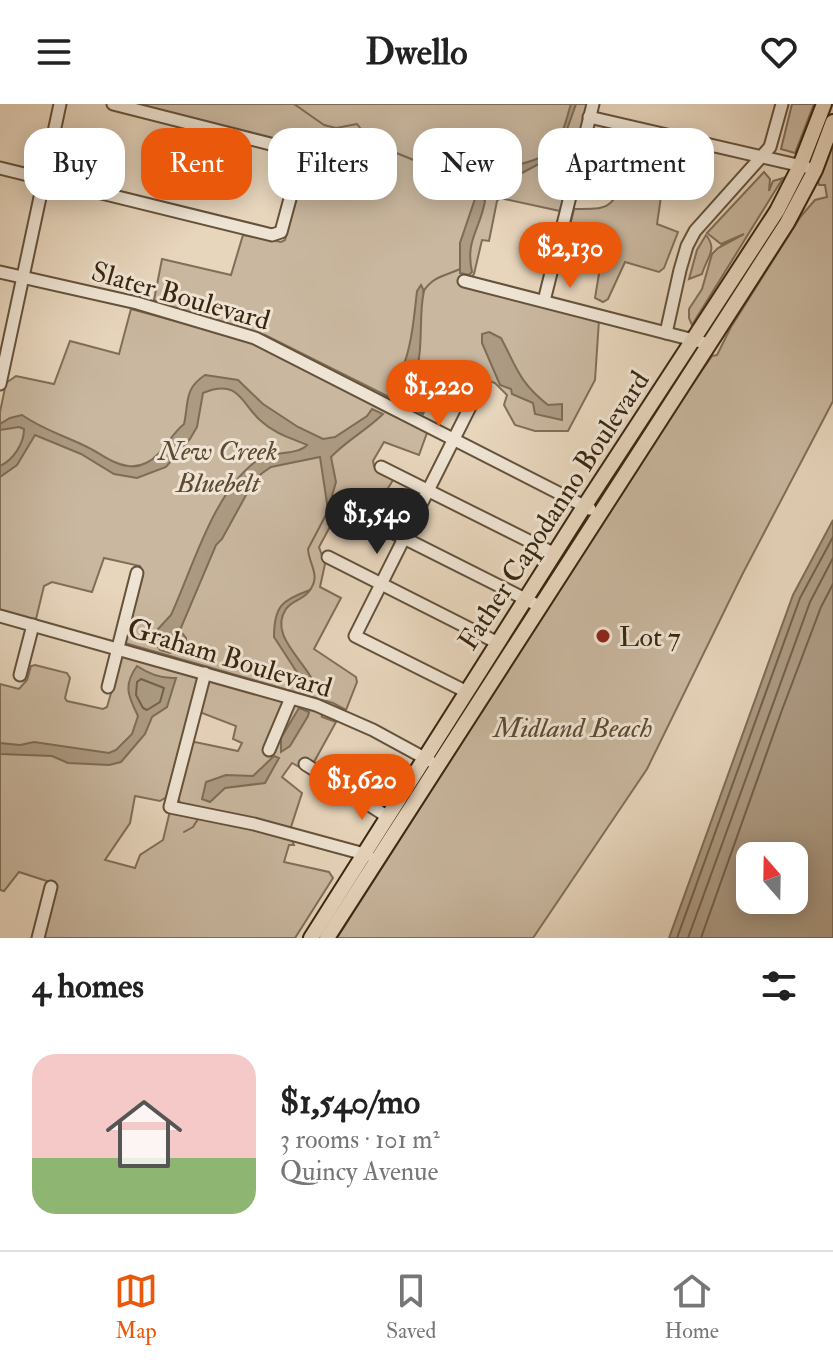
<!DOCTYPE html>
<html lang="en">
<head>
<meta charset="utf-8">
<style>
  :root { --surface:#fff; --page:#f6f6f6; --text:#222; --muted:#767676; --line:#e0e0e0; --accent:#ea580c }
  body { margin:0; font-family:"IM FELL Double Pica",serif; background:var(--page); color:var(--text); height:100vh; display:flex; flex-direction:column; font-size:30px; white-space:nowrap }
  * { box-sizing:border-box; margin:0 }
  p { font-size:26px; color:var(--muted) }
  .icon { flex:none; width:44px; height:44px; fill:none; stroke:currentColor; stroke-width:2; stroke-linecap:round; stroke-linejoin:round }
  .map { position:relative; height:834px; overflow:hidden }
  .details { display:flex; flex-direction:column; background:var(--surface); flex:1 }
  .details>* { flex:none }
  .banner { position:absolute; left:24px; top:24px; width:786px; height:72px; display:flex; gap:16px }
  .needle { width:52px; rotate:340deg }
  .fabs { position:absolute; left:736px; top:738px; display:grid; gap:16px }
  .fabs a { display:grid; place-items:center; width:72px; height:72px; border-radius:16px; background:var(--surface); box-shadow:0 4px 20px #0003; font-size:40px }
  .price { position:absolute; translate:-50% -68px; padding:0 18px; border-radius:28px; background:var(--accent); color:#fff; font-size:26px; line-height:52px; filter:drop-shadow(0 2px 4px #0008) }
  .price::after { content:''; position:absolute; left:50%; top:48px; width:24px; height:18px; margin-left:-12px; background:inherit; clip-path:polygon(0 0,100% 0,50% 100%) }
  .price.on { background:#222; color:#fff }
  ul { padding:0; list-style:none }
  li { display:flex; align-items:center; gap:24px; height:200px; padding:0 32px }
  li+li { border-top:2px solid var(--line) }
  li span { display:grid; place-items:center; flex:none; width:224px; height:160px; border-radius:24px; color:#555 }
  li>.icon { margin-inline-start:auto }
  span .icon { width:96px; height:96px; fill:#fffc; stroke-width:1 }
  li b { font-size:34px }
  h2 { display:flex; justify-content:space-between; align-items:center; height:96px; padding:0 32px; font-size:34px }
  .pill { padding:0 28px; border-radius:24px; background:var(--surface); box-shadow:0 4px 20px #0003; font-size:28px; line-height:72px }
  .pill.on { background:var(--accent); color:#fff }
  header { display:flex; justify-content:space-between; align-items:center; height:104px; padding:0 32px; background:var(--surface); font-size:36px; font-weight:800 }
  .menu { display:flex; justify-content:space-around; align-items:center; height:112px; border-top:2px solid var(--line); background:var(--surface); font-size:22px; color:var(--muted) }
  .menu a { display:grid; justify-items:center; gap:4px }
  .menu .on { color:var(--accent) }
  .map>svg:first-child { display:block }
  .green { fill:#c9b79f; stroke:#816e58; stroke-width:2 }
  .water { fill:#ac9a82; stroke:#7e6c55; stroke-width:2; fill-rule:evenodd }
  .lines { fill:none; stroke-linecap:round; stroke-linejoin:round }
  .shore { stroke:#72604a; stroke-width:2 }
  .stream { stroke:#7e6c55; stroke-width:2 }
  .minor-casing { stroke:#64523c; stroke-width:15 }
  .major-casing { stroke:#392611; stroke-width:18 }
  .minor { stroke:#efe4d3; stroke-width:11 }
  .major { stroke:#e7d5bc; stroke-width:14 }
  .poi-dot { fill:#8f2418; stroke:#efe4d3; stroke-width:3 }
  .labels { text-anchor:middle; stroke-width:6; stroke-linejoin:round; paint-order:stroke }
  .street-label { font-size:28px; fill:#392611; stroke:#efe4d3 }
  .park-label { font-size:28px; font-style:italic; fill:#5d4a34; stroke:#efe4d3 }
  .poi-label { font-size:28px; fill:#392611; stroke:#efe4d3; text-anchor:start }
</style>
</head>
<body>
<header><svg class="icon" aria-label="menu" viewBox="0 0 24 24"><path d="M4 6h16M4 12h16M4 18h16"/></svg>Dwello<svg class="icon" aria-label="heart" viewBox="0 0 24 24"><path d="M12 20l-8-8c-3-5 5-10 8-4 3-6 11-1 8 4z"/></svg></header>
<div class="map">
<svg width="833" height="834" viewBox="0 0 833 834">
  <rect width="100%" height="100%" fill="#e7d5bc"/>
  <filter id="stains"><feTurbulence type="fractalNoise" baseFrequency=".0025" numOctaves="4"/><feColorMatrix values="0 0 0 0 .2 0 0 0 0 .09 0 0 0 0 .02 0 0 0 .5 -.17"/></filter>
  <radialGradient id="worn" r=".72"><stop offset=".6" stop-color="#630" stop-opacity="0"/><stop offset="1" stop-color="#630" stop-opacity=".3"/></radialGradient>
  <!-- green -->
  <g class="green">
    <polygon points="132,0 587,0 560,107 500,94 497,97 489,137 482,136 474,170 465,182 599,216 595,276 568,327 535,327 515,321 504,301 507,291 495,279 479,273 468,289 462,290 439,280 423,310 265,231 190,210 154,196 162,155 231,171 243,131 281,138 285,136 309,51 304,41 281,33 280,36"/>
    <polygon points="792,0 814,0 795,49 781,45"/>
    <polygon points="833,41 833,297 742,471 647,665 533,834 337,834 670,313 712,252 717,251 731,223 801,112 815,96 827,93 825,81 819,81 818,77"/>
    <polygon points="764,68 770,75 769,87 773,77 783,74 692,221 689,214 689,205 702,185 712,150 718,144 744,130 721,140 707,129"/>
    <path d="M628 71 648 73 663 79 657 120 678 128 664 164 659 168 625 158 608 195 603 198 595 194 602 151 594 143 569 137 567 133 574 105C612 105 609 105 628 71Z"/>
    <path d="M706 131C718 146 707 153 702 170L689 175 697 146Z"/>
    <polygon points="131,205 253,238 390,310 428,326 419,351 384,338 373,357 374,362 395,373 383,392 373,389 364,407 354,411 339,406 319,443 325,460 320,483 341,494 314,545 356,573 357,578 346,606 333,599 125,539 143,471 140,462 104,454 92,488 52,478 44,482 36,515 30,517 0,507 0,308 6,279 16,272 54,280 70,237 119,250"/>
    <polygon points="693,250 661,303 598,397 597,394"/>
    <polygon points="123,548 200,571 168,692 160,697 135,692 130,719 105,756 135,764 140,751 163,736 170,707 291,734 294,741 289,741 284,758 329,768 333,774 295,834 47,834 43,833 53,779 19,768 4,787 0,786 0,580 19,585 27,576 31,562 35,561 67,569 70,574 65,594 67,597 103,605 107,603"/>
    <polygon points="210,576 285,595 289,605 294,600 321,608 322,613 336,618 314,658 307,656 301,664 292,659 282,673 302,689 290,726 181,700 177,693 190,640 195,638 238,647 242,639 233,635 236,622 202,609 199,605"/>
  </g>
  <!-- water -->
  <g class="water">
    <path d="M571 0H576L560 45 554 52 520 70 511 65C517 60 526 59 534 56 562 46 563 25 571 0Z"/>
    <path d="M478 86 485 97C480 126 465 136 472 168L469 171 460 169V139Z"/>
    <path d="M421 181 424 187C416 220 430 267 400 293L391 289 392 280C411 262 414 212 417 187Z"/>
    <path d="M489 228 501 234C517 264 519 278 548 301L562 300V316L535 310 533 299 512 290 511 285 500 281 482 239V230Z"/>
    <path d="M205 271 238 276 263 300 298 323 323 335 335 333 367 312 372 305 383 310C367 326 347 336 331 353L336 378 328 406 320 353 271 363 261 370 251 382 222 435 216 441 180 526 186 534V540L170 549 160 546 154 537 158 525 171 511C193 463 213 390 255 358 271 346 297 352 307 341 291 334 275 330 261 317 241 300 240 274 203 289L197 323 190 335 166 363 137 374 114 370 81 350 35 331 17 361 0 373V362C13 356 24 340 24 325L19 323 0 326V320L10 314 22 311C42 325 62 331 83 341 98 347 111 360 128 362 134 363 140 362 146 359 162 352 170 331 184 320 189 297 184 285 205 271Z"/>
    <path d="M833 416V834H669L793 491ZM750 752H794V796H750Z"/>
    <path d="M310 486C304 496 292 496 286 505 266 534 314 562 317 589L302 585 300 573 274 533C274 502 282 496 310 486Z"/>
    <path d="M137 562C149 570 161 575 176 574L167 603 152 613 145 630 121 658 109 661 68 659 52 652 0 650V639L20 641 34 638 109 649 116 646 132 630 138 612C128 592 123 581 137 562Z"/>
    <polygon points="299,604 309,608 308,612 290,642 281,648 281,634"/>
    <polygon points="274,652 279,654 265,679 225,684 210,698 202,695 206,678 226,671 253,672"/>
  </g>
  <g class="lines">
    <!-- shore -->
    <g class="shore">
      <polygon points="141,575 164,584 160,598 147,606 143,604 136,591 137,578"/>
      <polyline points="677,834 800,494 833,433"/>
      <polyline points="688,834 810,498 833,454"/>
      <polyline points="701,834 782,606 821,503 833,480"/>
    </g>
    <!-- stream -->
    <g class="stream">
      <polyline points="294,0 324,21 336,24 357,20 372,39 465,77 477,84 478,88"/>
      <polyline points="479,83 511,65"/>
      <path d="M423 188C433 172 445 172 460 165"/>
      <path d="M310 486C321 471 309 461 308 445L329 405"/>
      <polyline points="184,728 193,723 198,715"/>
    </g>
    <defs>
      <g id="minor">
        <polyline points="589,13 806,63"/>
        <polyline points="0,64 272,131 281,128 301,54 298,47 113,0"/>
        <polyline points="0,168 137,199 255,234 590,405"/>
        <polyline points="464,177 709,240"/>
        <polyline points="544,197 593,0"/>
        <polyline points="666,229 680,166 687,142 695,127 770,43 782,0"/>
        <polyline points="0,280 60,0"/>
        <polyline points="381,363 555,450"/>
        <polyline points="366,415 539,502"/>
        <polyline points="328,453 498,539"/>
        <polyline points="0,512 316,601 373,626 430,657"/>
        <polyline points="205,569 170,703 254,720 368,751"/>
        <polyline points="20,571 33,521"/>
        <polyline points="108,583 137,469"/>
        <polyline points="467,588 355,532 483,277"/>
        <polyline points="269,646 291,594"/>
        <polyline points="305,660 388,713"/>
        <polyline points="38,834 51,783"/>
      </g>
      <g id="major">
        <polyline points="311,834 580,409 777,107 800,62 824,0"/>
        <polyline points="327,834 787,119 815,66 833,18"/>
      </g>
    </defs>
    <!-- minor casing -->
    <use href="#minor" class="minor-casing"/>
    <!-- major casing -->
    <use href="#major" class="major-casing"/>
    <!-- minor -->
    <use href="#minor" class="minor"/>
    <!-- major -->
    <use href="#major" class="major"/>
  </g>
  <!-- markers -->
  <circle class="poi-dot" cx="603" cy="532" r="8"/>
  <g class="labels">
    <!-- street labels -->
    <g class="street-label">
      <text transform="translate(181 191) rotate(16)" y="10">Slater Boulevard</text>
      <text transform="translate(553 406) rotate(-57)" y="10">Father Capodanno Boulevard</text>
      <text transform="translate(230 553) rotate(17)" y="10">Graham Boulevard</text>
    </g>
    <!-- park labels -->
    <g class="park-label">
      <text x="218" y="356">New Creek<tspan x="218" dy="32">Bluebelt</tspan></text>
      <text x="573" y="633">Midland Beach</text>
    </g>
    <!-- poi labels -->
    <g class="poi-label">
      <text x="619" y="542">Lot 7</text>
    </g>
  </g>
  <rect width="100%" height="100%" filter="url(#stains)"/>
  <rect width="100%" height="100%" fill="url(#worn)"/>
</svg>
<div class="fabs">
<a><svg class="needle" viewBox="-14 -14 28 28"><path d="M0-13l5 13h-10z" fill="#e53935"/><path d="M0 13l5-13h-10z" fill="#767676"/></svg></a>
</div>
<b class="price" style="left:570px;top:186px">$2,130</b>
<b class="price" style="left:439px;top:324px">$1,220</b>
<b class="price on" style="left:377px;top:452px">$1,540</b>
<b class="price" style="left:362px;top:718px">$1,620</b>
<div class="banner">
<a class="pill">Buy</a>
<a class="pill on">Rent</a>
<a class="pill">Filters</a>
<a class="pill">New</a>
<a class="pill">Apartment</a>
</div>
</div>
<section class="details">
<h2>4 homes<svg class="icon" aria-label="filters" viewBox="0 0 24 24"><path d="M4 7h16M4 17h16"/><circle cx="9" cy="7" r="2"/><circle cx="15" cy="17" r="2"/></svg></h2>
<ul>
<li><span style="background:linear-gradient(#f6c9c9 65%,#8fb573 0)"><svg class="icon" aria-label="home" viewBox="0 0 24 24"><path d="M3 11l9-7 9 7M6 9v11h12V9"/></svg></span><div><b>$1,540/mo</b><p>3 rooms · 101 m²</p><p>Quincy Avenue</p></div></li>
</ul>
</section>
<nav class="menu">
<a class="on"><svg class="icon" aria-label="map" viewBox="0 0 24 24"><path d="M3 6l6-2 6 2 6-2v14l-6 2-6-2-6 2zM9 4v14M15 6v14"/></svg>Map</a>
<a><svg class="icon" aria-label="saved" viewBox="0 0 24 24"><path d="M7 4h10v16l-5-4-5 4z"/></svg>Saved</a>
<a><svg class="icon" aria-label="home" viewBox="0 0 24 24"><path d="M3 11l9-7 9 7M6 9v11h12V9"/></svg>Home</a>
</nav>
</body>
</html>
